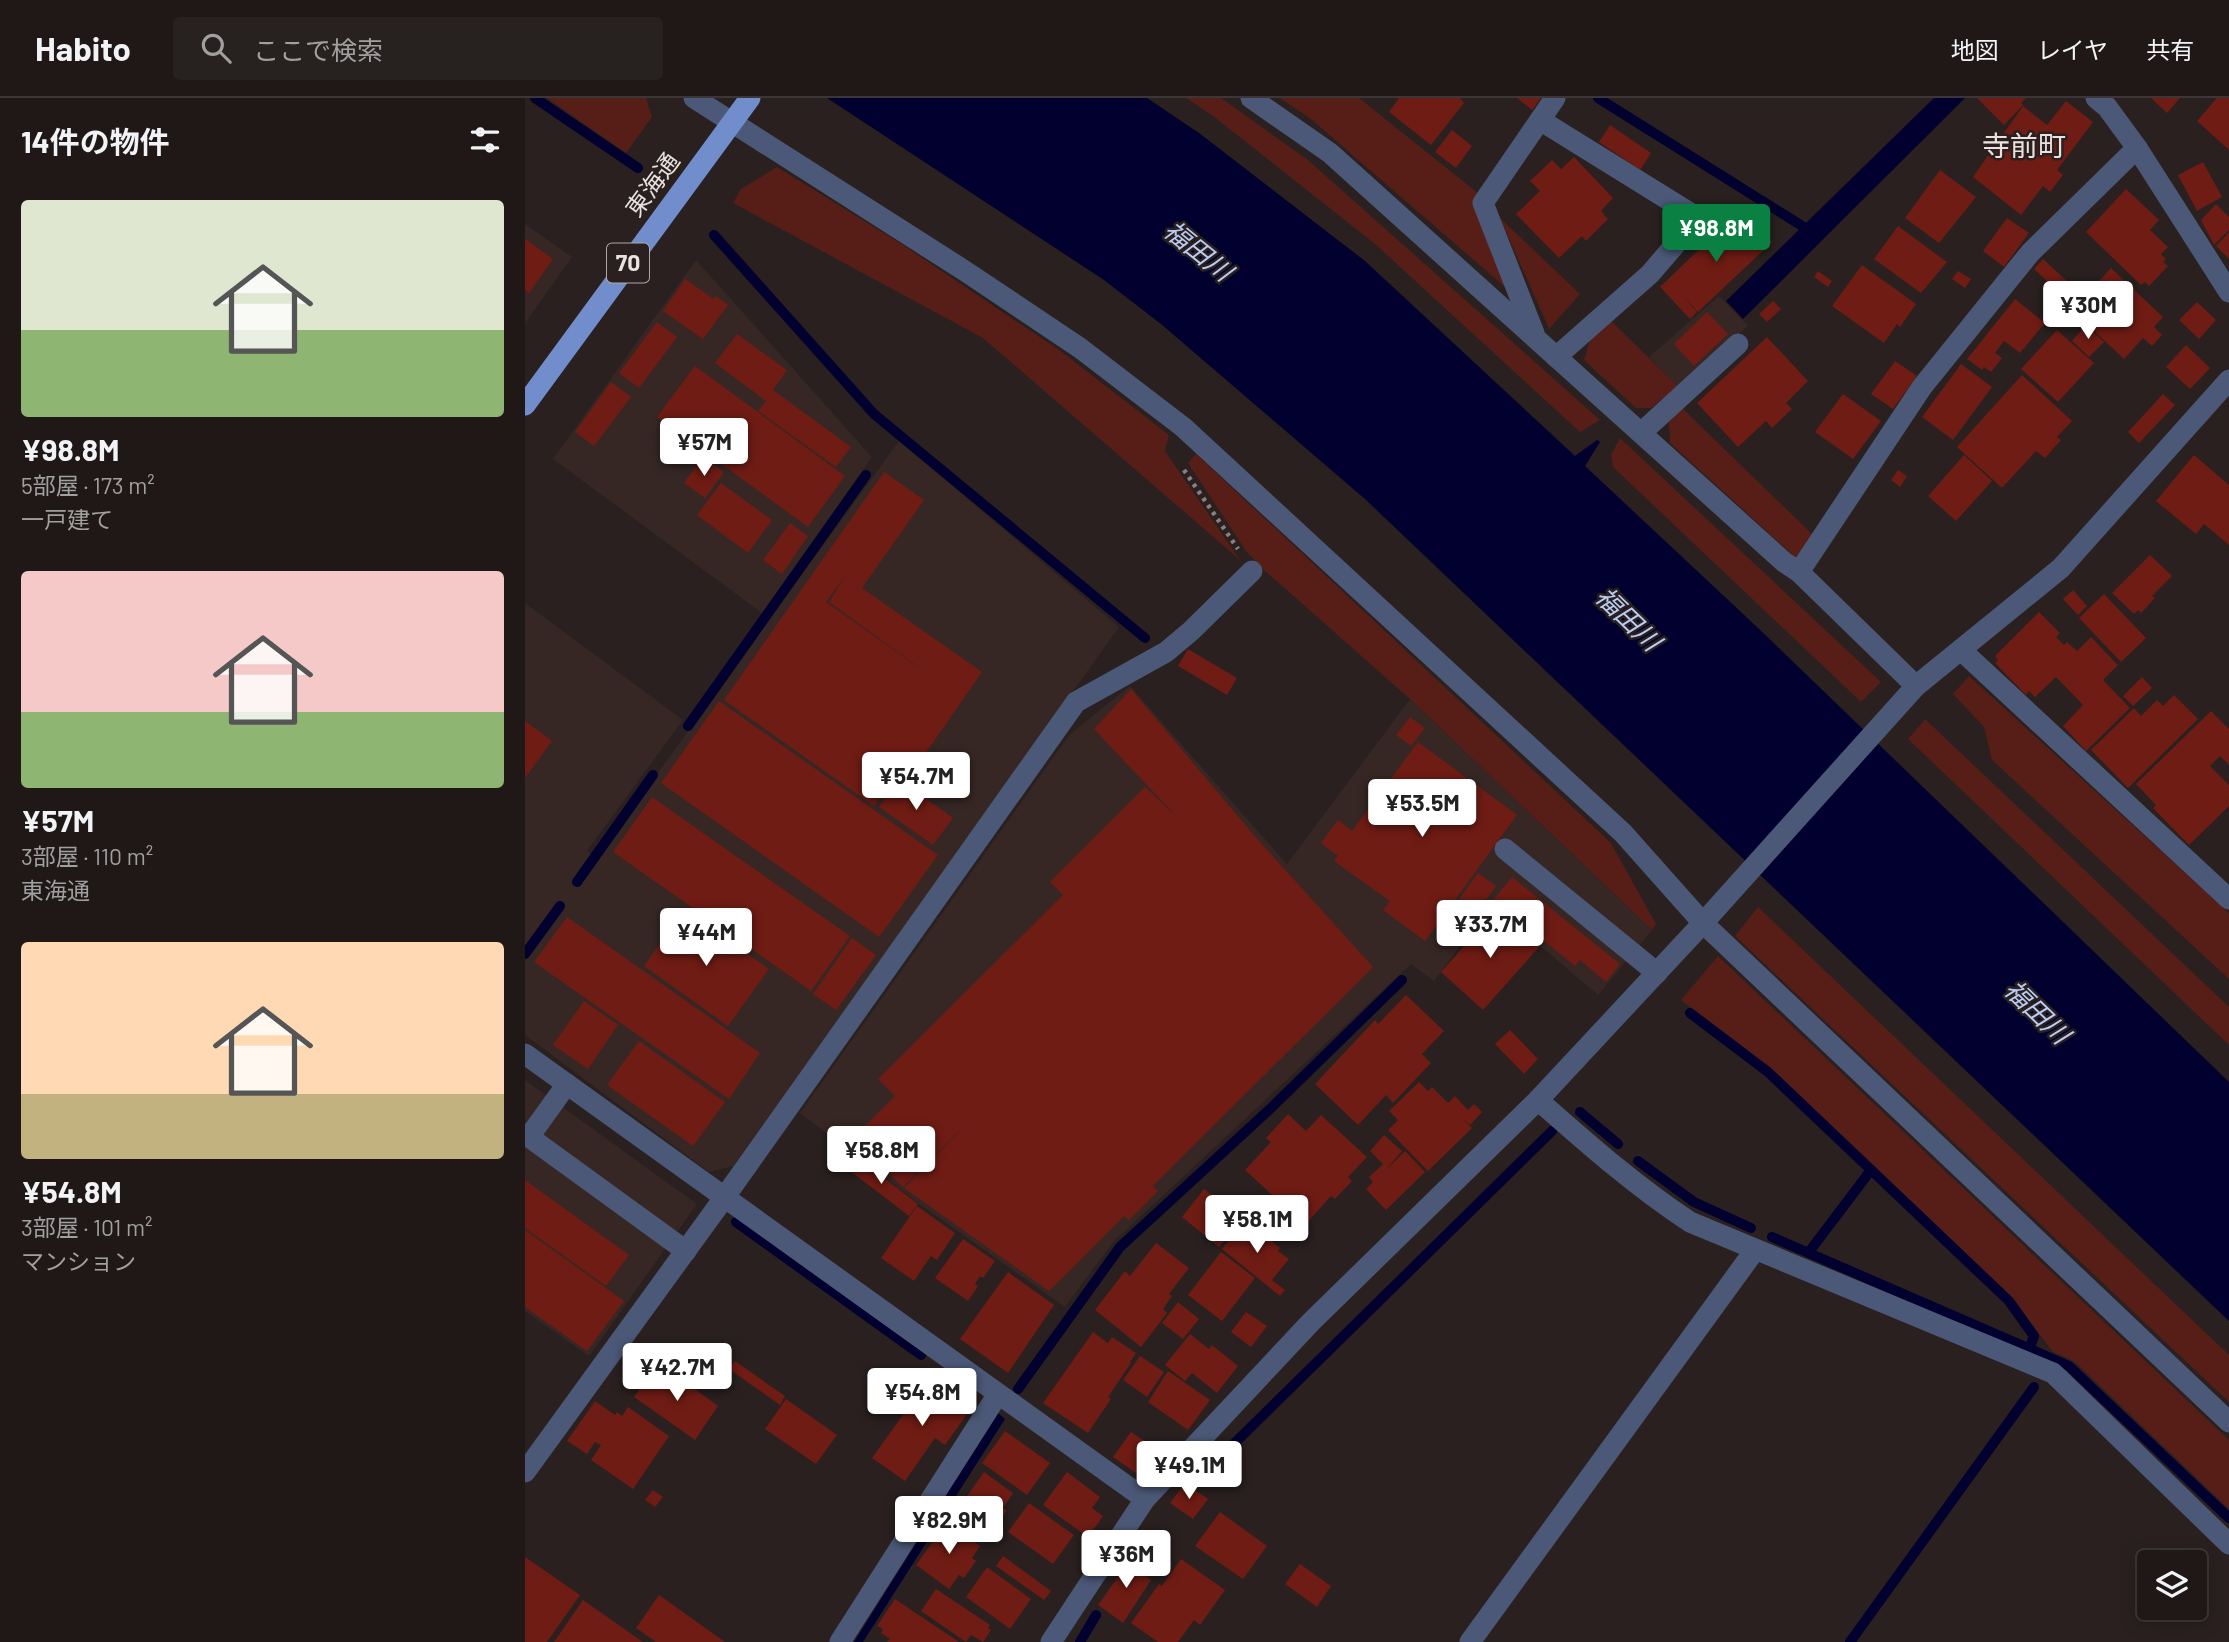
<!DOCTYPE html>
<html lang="ja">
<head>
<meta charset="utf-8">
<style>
  :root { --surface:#1f1817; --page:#272120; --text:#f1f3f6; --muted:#a1a0a1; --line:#3c3736; --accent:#0b8043 }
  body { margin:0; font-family:Barlow,"Noto Sans JP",sans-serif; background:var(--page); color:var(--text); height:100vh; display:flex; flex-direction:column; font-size:26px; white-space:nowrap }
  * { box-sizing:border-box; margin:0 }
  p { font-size:23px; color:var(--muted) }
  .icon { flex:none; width:38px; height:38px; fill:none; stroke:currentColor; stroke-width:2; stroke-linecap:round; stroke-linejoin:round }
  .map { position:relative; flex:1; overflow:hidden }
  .drawer { display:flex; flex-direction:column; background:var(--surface); width:525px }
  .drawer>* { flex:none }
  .controls { position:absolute; left:1612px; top:1452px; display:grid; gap:14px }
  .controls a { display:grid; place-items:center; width:70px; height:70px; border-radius:7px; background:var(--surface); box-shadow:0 4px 18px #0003,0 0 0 2px var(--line); font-size:35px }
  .price { position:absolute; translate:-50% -60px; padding:0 16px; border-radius:7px; background:#fff; color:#222; font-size:23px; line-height:46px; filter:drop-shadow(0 2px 4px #0008) }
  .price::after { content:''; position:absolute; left:50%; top:42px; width:21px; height:16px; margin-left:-10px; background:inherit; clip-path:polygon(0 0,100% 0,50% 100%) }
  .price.active { background:var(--accent); color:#fff }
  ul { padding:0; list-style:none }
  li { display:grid; align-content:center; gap:14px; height:371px; padding:0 21px }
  li span { display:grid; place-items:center; height:217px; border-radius:7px; color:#555 }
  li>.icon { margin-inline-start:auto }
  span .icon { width:126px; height:126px; fill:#fffc; stroke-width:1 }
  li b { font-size:30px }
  h2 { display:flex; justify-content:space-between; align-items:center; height:84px; padding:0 21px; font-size:30px }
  header { display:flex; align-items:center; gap:42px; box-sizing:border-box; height:98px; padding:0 35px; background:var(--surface); border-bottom:2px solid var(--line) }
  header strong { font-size:33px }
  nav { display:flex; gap:38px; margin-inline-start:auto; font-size:24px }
  .search { width:490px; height:63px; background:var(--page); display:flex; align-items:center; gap:18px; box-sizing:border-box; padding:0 24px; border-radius:7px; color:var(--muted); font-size:26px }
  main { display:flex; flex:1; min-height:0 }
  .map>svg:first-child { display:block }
  .built { fill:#362724 }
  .green { fill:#571e17 }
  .water { fill:#01002e }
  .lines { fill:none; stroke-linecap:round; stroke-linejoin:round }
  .stream { stroke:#01002e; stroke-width:10 }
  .building { fill:#6f1c14; fill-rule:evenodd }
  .path { stroke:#898180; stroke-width:4.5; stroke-dasharray:3.5 5; stroke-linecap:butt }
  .minor { stroke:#4b5877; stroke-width:21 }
  .major { stroke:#728dcc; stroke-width:21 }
  .labels { text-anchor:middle; stroke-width:5; stroke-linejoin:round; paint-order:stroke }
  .shield { fill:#29201f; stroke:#afa8a7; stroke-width:2 }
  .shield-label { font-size:23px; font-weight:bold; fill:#e8e2e1 }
  .street-label { font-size:24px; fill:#e8e2e1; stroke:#29201f }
  .water-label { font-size:26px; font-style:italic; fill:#baccf4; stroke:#29201f }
  .quarter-label { font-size:28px; fill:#ede1df; stroke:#29201f }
</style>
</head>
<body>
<header>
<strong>Habito</strong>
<div class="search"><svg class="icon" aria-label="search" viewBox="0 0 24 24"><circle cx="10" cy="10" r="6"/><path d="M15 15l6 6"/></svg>ここで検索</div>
<nav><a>地図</a><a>レイヤ</a><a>共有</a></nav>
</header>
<main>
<section class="drawer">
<h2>14件の物件<svg class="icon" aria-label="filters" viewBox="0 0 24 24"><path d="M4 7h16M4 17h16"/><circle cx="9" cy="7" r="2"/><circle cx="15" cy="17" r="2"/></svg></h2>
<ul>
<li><span style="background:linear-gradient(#dfe7d0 60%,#8fb573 0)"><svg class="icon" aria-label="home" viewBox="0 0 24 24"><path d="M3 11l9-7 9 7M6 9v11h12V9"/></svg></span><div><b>¥98.8M</b><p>5部屋 · 173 m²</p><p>一戸建て</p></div></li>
<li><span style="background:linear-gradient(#f6c9c9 65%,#8fb573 0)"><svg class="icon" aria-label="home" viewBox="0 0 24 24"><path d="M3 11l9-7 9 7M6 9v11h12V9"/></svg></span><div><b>¥57M</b><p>3部屋 · 110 m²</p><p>東海通</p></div></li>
<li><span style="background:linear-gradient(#ffd9b3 70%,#c2b280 0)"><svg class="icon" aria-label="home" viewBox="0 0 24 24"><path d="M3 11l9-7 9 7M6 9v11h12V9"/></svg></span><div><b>¥54.8M</b><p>3部屋 · 101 m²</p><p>マンション</p></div></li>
</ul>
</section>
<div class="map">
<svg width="1704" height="1544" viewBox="0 0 1704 1544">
  <rect width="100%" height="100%" fill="#29201f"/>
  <!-- built -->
  <g class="built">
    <polygon points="0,126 47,159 0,225"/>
    <polygon points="171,162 347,359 237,515 28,361"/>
    <polygon points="1194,198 1223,228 1153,288 1124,259"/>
    <polygon points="374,343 594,529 208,1068 184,1074 0,937 0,505 158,622 62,753 71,760"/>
    <polygon points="605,588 762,766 885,601 1127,832 1073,897 966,806 909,883 886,866 588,1144 540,1209 393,1105 275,1015 545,636"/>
    <polygon points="0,982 172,1106 64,1258 0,1213"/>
  </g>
  <!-- green -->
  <g class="green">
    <polygon points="22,0 121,0 127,19 101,55"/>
    <polygon points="661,0 696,0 783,62 1075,322 1055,334 850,146 688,18"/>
    <polygon points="755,0 834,0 959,100 980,189 786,21"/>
    <polygon points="252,69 375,145 537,254 644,337 640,353 715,462 458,240 208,105 216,91"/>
    <polygon points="975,120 1055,196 1024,231"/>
    <polygon points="1086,223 1153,288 1126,310 1111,310 1059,262 1065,242"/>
    <polygon points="1157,310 1287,436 1271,460 1145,345 1144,324"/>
    <polygon points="1095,340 1356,584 1336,604 1088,369 1086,357"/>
    <polygon points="671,356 1086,745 1131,826 1127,832 885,601 739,472 721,453 663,365"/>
    <polygon points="1444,578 1704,815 1704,881 1467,662 1459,629 1428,596"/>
    <polygon points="1400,621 1704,909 1704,947 1383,641"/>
    <polygon points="1233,809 1704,1257 1704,1304 1210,838"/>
    <polygon points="1193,858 1704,1342 1704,1411 1549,1263 1528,1254 1486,1199 1244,969 1156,902"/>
  </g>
  <!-- water -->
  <g class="water">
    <polygon points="302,0 622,0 674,35 840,163 1050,358 1072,342 1075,344 1060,368 1233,530 1704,984 1704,1223 840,401 636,226 579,182"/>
    <polygon points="1409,0 1440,0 1218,221 1201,203"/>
    <polygon points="473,1315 480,1321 338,1544 329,1544"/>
  </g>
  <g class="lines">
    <!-- stream -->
    <g class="stream">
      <polyline points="10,0 113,70"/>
      <polyline points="1073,0 1290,136"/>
      <polyline points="189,137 349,316 620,540"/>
      <polyline points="163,628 341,377"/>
      <polyline points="52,784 128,677"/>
      <polyline points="0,856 35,808"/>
      <polyline points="1165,915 1243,974 1484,1203 1509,1238 1505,1249"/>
      <polyline points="1055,1014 1093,1046"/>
      <polyline points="1113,1063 1169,1104 1226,1130"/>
      <polyline points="211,1124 396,1257"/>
      <polyline points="1247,1139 1544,1268 1704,1420"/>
      <polyline points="1284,1154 1346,1072"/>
      <polyline points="493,1291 595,1149 745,1011 877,882"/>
      <polyline points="666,1388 1027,1033"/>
      <polyline points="555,1544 571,1517"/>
      <polyline points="1325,1544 1509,1289"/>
    </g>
  </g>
  <!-- building -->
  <g class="building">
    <polygon points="874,0 935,0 939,5 906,47 864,14"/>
    <polygon points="992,0 1016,0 1007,12"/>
    <polygon points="1452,0 1501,0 1496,5 1498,7 1479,27"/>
    <polygon points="1626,0 1655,0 1642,15"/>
    <polygon points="1692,0 1704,0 1704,52 1672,23"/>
    <polygon points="1541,3 1568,24 1532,72 1538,77 1525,94 1518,88 1496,117 1448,79 1498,8 1522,27"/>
    <polygon points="1085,27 1126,55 1115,72 1074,44"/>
    <polygon points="927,32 947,48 931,70 910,54"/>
    <polygon points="1049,59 1088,100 1076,113 1083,121 1061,143 1057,138 1034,160 991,116 1015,93 1005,83 1027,62 1036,71"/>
    <polygon points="1678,64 1697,99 1672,113 1653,77"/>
    <polygon points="1415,72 1451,99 1414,145 1380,120"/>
    <polygon points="1601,91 1634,122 1625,132 1643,149 1636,156 1641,161 1638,164 1643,168 1624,188 1620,184 1616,187 1561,134"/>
    <polygon points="1691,106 1704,119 1704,132 1689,147 1676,122"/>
    <polygon points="1216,111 1247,144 1173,214 1157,197 1172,214 1165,221 1135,189"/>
    <polygon points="1482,120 1504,135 1479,169 1458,153"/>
    <polygon points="1373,128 1422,164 1396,195 1349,161"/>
    <polygon points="1704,134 1704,161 1691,148"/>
    <polygon points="0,141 28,161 4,195 0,192"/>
    <polygon points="1518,161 1544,185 1535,195 1509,171"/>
    <polygon points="1337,167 1391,206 1375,229 1372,226 1359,245 1307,208"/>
    <polygon points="1586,170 1638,219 1629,229 1637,237 1627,248 1618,240 1599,261 1552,217 1571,197 1566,192"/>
    <polygon points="1293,173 1307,183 1303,189 1289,179"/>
    <polygon points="1433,173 1446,181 1440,190 1427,181"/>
    <polygon points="160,181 189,201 191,198 203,207 178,241 138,213"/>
    <polygon points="1490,201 1520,225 1495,255 1479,243 1470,255 1477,260 1466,274 1459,269 1457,272 1442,261"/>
    <polygon points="1248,203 1256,211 1242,224 1234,216"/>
    <polygon points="1672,204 1691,222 1674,241 1654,222"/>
    <polygon points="1182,214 1203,236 1169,268 1149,246"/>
    <polygon points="132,224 152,239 114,290 94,275"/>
    <polygon points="1561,227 1579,244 1564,259 1547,243"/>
    <polygon points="1532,232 1569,265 1533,304 1496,271"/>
    <polygon points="212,236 262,272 248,292 326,349 311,369 233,313 241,303 190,265"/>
    <polygon points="1242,239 1283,283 1261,305 1267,311 1247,330 1241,323 1213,349 1172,305"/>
    <polygon points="1661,247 1685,270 1665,291 1641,269"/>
    <polygon points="1370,263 1392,278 1368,311 1346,296"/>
    <polygon points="1436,266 1467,289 1428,342 1397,319"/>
    <polygon points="170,268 320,378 283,429 132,319"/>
    <polygon points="1497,277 1547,323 1532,339 1536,342 1520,360 1511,353 1477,390 1432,349"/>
    <polygon points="86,284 106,299 69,348 50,334"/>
    <polygon points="1318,296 1356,323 1328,361 1290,334"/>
    <polygon points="1638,296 1650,307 1614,345 1603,334"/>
    <polygon points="1439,357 1467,383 1431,423 1403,398"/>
    <polygon points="1669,357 1704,387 1704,447 1679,426 1671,436 1631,403"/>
    <polygon points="178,359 199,374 180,400 159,385"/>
    <polygon points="1373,372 1382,378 1375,389 1366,382"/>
    <path d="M359 374 399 402 337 490 457 574 382 682 372 675 349 708 199 602ZM321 477 304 504 410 581 301 504Z"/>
    <polygon points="196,385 247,422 223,455 172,417"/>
    <polygon points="265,425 283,438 257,476 238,462"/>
    <polygon points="1625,457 1647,478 1627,498 1630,500 1616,515 1613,512 1609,516 1587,495"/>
    <polygon points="1548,492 1562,508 1553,517 1538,501"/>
    <polygon points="1579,496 1621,540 1596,564 1554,520"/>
    <polygon points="1514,514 1535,535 1531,539 1539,547 1542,544 1552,553 1566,539 1593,567 1578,582 1605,610 1561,653 1538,628 1558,607 1531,579 1510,599 1504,593 1501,597 1470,565 1473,562 1470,558"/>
    <polygon points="663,551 712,580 702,597 653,568"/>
    <polygon points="1617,579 1627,590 1608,608 1598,598"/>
    <polygon points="606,591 727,735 848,869 628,1088 633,1093 604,1122 599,1118 524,1193 379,1090 452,1015 378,1089 327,1041 370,998 353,981 538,797 525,784 620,689 651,718 569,631"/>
    <polygon points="1649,597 1673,621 1603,690 1566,652 1609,610 1616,618 1632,602 1638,608"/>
    <polygon points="194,603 413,757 354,839 136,685"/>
    <polygon points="1686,613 1704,631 1704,667 1695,658 1685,668 1704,687 1704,708 1664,747 1628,710 1631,707 1611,686"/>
    <polygon points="885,619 900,630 886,648 871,637"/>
    <polygon points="0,623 27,643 0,680"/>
    <polygon points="893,644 992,717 900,843 858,812 865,803 809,763 813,758 796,745 813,722 827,733"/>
    <polygon points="374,682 428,720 408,747 354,709"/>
    <polygon points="127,699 325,838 286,893 88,754"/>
    <polygon points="953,775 971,788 929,846 911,833"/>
    <polygon points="987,779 1012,799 1000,816 1013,800 1095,866 1081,884 1055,862 1050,868 993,822 991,825 966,804"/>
    <polygon points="972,811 1014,849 958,912 916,874"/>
    <polygon points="159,812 244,871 203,928 119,868"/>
    <polygon points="42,819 235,955 204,1001 9,864"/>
    <polygon points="327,840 351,857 311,912 288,896"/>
    <polygon points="881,897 919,933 897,956 906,965 868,1005 861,997 833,1027 790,986 850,922 853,926"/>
    <polygon points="59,903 93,927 63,971 28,947"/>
    <polygon points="985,932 1013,961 999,976 970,946"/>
    <polygon points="114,943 200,1004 168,1048 82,987"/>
    <polygon points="894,984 903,993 907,989 923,1005 930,998 943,1012 949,1006 957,1014 945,1027 938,1021 947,1030 903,1073 863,1032 873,1022 864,1013"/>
    <polygon points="763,1016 781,1033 796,1017 842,1059 823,1079 827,1083 810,1101 806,1098 780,1127 720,1072 746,1044 741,1040"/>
    <polygon points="859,1037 877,1053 861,1072 880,1053 900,1074 861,1112 841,1091 848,1084 844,1079 858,1066 845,1053"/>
    <polygon points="329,1057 393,1106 384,1118 320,1069"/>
    <polygon points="0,1082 104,1157 81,1188 0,1130"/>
    <polygon points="679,1091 716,1121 694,1149 657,1119"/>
    <polygon points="392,1108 430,1135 412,1162 406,1158 389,1183 356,1160"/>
    <polygon points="720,1122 755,1150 753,1153 764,1161 747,1182 760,1192 755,1198 697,1151"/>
    <polygon points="0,1132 99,1203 62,1253 0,1209"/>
    <polygon points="438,1141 470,1163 458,1180 455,1178 450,1186 453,1188 443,1203 410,1180"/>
    <polygon points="631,1145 664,1170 644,1196 647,1198 638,1211 642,1215 616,1249 570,1212 600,1173 605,1178"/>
    <polygon points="696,1154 730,1180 697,1223 663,1197"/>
    <polygon points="483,1174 529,1207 483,1275 435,1241"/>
    <polygon points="653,1204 674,1221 658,1241 637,1225"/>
    <polygon points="721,1214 742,1228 726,1249 706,1234"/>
    <polygon points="568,1234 583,1245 587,1239 611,1255 605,1264 606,1265 583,1299 586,1301 563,1335 518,1305"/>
    <polygon points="665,1236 684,1251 687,1247 713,1268 692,1295 667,1275 660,1283 640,1267"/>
    <polygon points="615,1258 639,1274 622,1299 598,1282"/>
    <polygon points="210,1263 260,1298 255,1307 204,1271"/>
    <polygon points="130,1270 144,1280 148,1275 193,1308 170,1342 109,1299"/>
    <polygon points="643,1273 685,1302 663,1332 623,1304"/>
    <polygon points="405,1279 447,1309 420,1347 410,1340 380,1383 347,1360"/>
    <polygon points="261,1301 312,1337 291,1366 240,1331"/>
    <polygon points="70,1303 90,1317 92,1314 97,1318 103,1309 144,1338 108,1391 66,1362 76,1347 70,1344 62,1356 42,1343"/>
    <polygon points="480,1333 525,1365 502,1397 457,1365"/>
    <polygon points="606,1334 636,1354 618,1380 588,1359"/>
    <polygon points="459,1374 488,1395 478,1410 482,1412 470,1429 465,1426 458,1438 425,1415 436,1399 440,1401"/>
    <polygon points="542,1374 575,1399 567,1410 578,1418 563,1439 518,1407"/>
    <polygon points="660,1385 683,1401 668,1421 645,1405"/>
    <polygon points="128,1392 138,1399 130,1409 120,1402"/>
    <polygon points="504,1405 549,1437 528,1466 483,1434"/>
    <polygon points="695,1414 742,1448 718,1481 670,1448"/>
    <polygon points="422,1424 455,1448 447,1460 451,1463 439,1480 434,1477 424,1491 391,1467"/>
    <polygon points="478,1458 526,1493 519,1502 471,1468"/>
    <polygon points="608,1458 623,1469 618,1476 626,1482 598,1525 573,1507"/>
    <polygon points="0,1459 55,1497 22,1544 0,1544"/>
    <polygon points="656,1461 700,1492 675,1527 669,1522 653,1544 633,1544 606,1525 634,1486 637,1488"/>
    <polygon points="775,1466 806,1488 792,1509 760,1486"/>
    <polygon points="462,1469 506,1501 485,1531 441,1499"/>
    <polygon points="411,1491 465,1527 463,1530 466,1532 458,1544 446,1537 441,1544 396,1513"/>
    <polygon points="134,1497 200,1544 131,1544 111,1530"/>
    <polygon points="370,1501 434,1544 362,1544 365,1541 356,1535 358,1531 352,1528"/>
    <polygon points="58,1502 118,1544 29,1544"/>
  </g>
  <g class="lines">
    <!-- path -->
    <polyline class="path" points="659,372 713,451"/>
    <!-- minor -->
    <g class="minor">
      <polyline points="169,0 440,173 555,250 658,329 1098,735 1178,825 1704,1324"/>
      <polyline points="726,0 805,55 1259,464 1274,474 1391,588"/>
      <polyline points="1571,0 1582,9 1612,50 1704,194"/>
      <polyline points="1015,22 1173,120 1125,176 1031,259"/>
      <polyline points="1009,235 958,105 1030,0"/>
      <polyline points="1116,335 1213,246"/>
      <polyline points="1274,474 1397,289 1505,155 1612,50"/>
      <polyline points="1436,552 1704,801"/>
      <polyline points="980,751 1132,875"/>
      <polyline points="0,956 620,1401"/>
      <polyline points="42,986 4,1039 161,1153"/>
      <path d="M1013 1002C1062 1045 1110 1088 1165 1124L1528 1275 1704 1446"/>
      <polyline points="0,1374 199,1100 551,604 641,554 666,533 727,473"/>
      <polyline points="315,1544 473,1296"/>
      <polyline points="526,1544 620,1401 786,1224 1013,1002 1178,825 1391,588 1536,470 1704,282"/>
      <polyline points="945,1544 1230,1152"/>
    </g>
    <!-- major -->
    <polyline class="major" points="0,307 225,0"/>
  </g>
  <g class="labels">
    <!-- shield labels -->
    <rect class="shield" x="82" y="145.5" width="42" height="39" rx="5"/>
    <g class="shield-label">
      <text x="103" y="173">70</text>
    </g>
    <!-- street labels -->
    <g class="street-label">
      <text transform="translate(128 87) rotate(-54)" y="8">東海通</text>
    </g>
    <!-- water labels -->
    <g class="water-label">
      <text transform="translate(673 153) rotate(39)" y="9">福田川</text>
      <text transform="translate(1103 521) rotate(44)" y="9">福田川</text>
      <text transform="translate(1512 914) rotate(44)" y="9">福田川</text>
    </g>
    <!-- quarter labels -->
    <g class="quarter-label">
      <text x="1499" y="58">寺前町</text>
    </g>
  </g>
</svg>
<div class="controls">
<a><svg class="icon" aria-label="layers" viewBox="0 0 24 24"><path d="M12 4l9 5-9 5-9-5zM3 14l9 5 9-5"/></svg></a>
</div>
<b class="price active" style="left:1191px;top:166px">¥98.8M</b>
<b class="price" style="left:1563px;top:243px">¥30M</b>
<b class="price" style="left:179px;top:380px">¥57M</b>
<b class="price" style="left:391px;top:714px">¥54.7M</b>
<b class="price" style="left:897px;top:741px">¥53.5M</b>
<b class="price" style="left:965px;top:862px">¥33.7M</b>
<b class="price" style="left:181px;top:870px">¥44M</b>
<b class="price" style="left:356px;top:1088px">¥58.8M</b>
<b class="price" style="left:732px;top:1157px">¥58.1M</b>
<b class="price" style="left:152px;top:1305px">¥42.7M</b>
<b class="price" style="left:397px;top:1330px">¥54.8M</b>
<b class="price" style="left:664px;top:1403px">¥49.1M</b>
<b class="price" style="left:424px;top:1458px">¥82.9M</b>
<b class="price" style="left:601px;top:1492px">¥36M</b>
</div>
</main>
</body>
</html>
